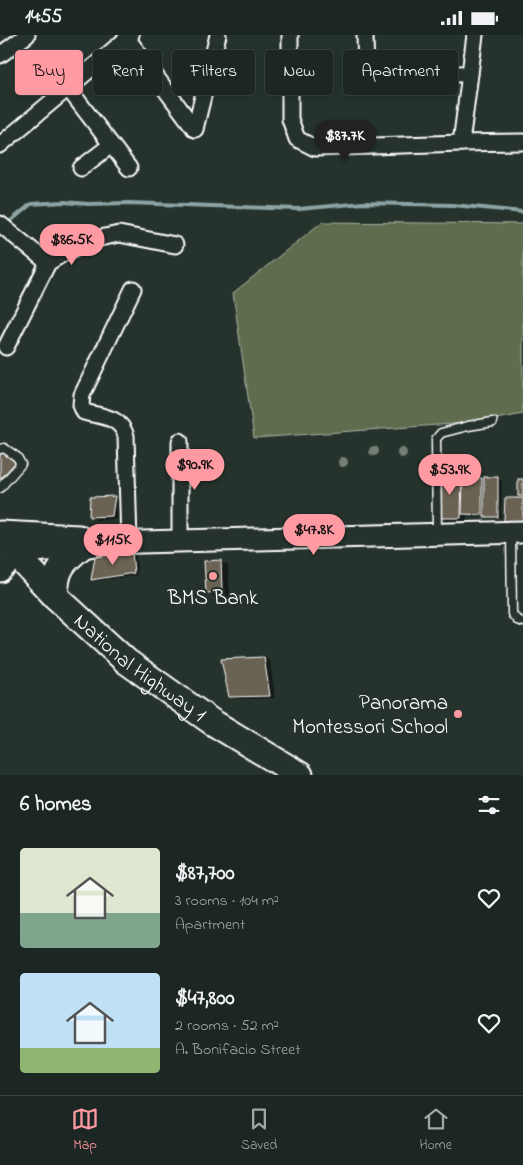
<!DOCTYPE html>
<html lang="en">
<head>
<meta charset="utf-8">
<style>
  :root { --surface:#1c2622; --page:#252e2a; --text:#f1f3f6; --muted:#a0a5a5; --line:#3a4340; --accent:#ff9aa2 }
  body { margin:0; font-family:"Indie Flower",sans-serif; background:var(--page); color:var(--text); height:100vh; display:flex; flex-direction:column; font-size:19px; white-space:nowrap }
  * { box-sizing:border-box; margin:0 }
  p { font-size:16px; color:var(--muted) }
  .icon { flex:none; width:28px; height:28px; fill:none; stroke:currentColor; stroke-width:2; stroke-linecap:round; stroke-linejoin:round }
  .map { position:relative; height:740px; overflow:hidden }
  .panel { display:flex; flex-direction:column; background:var(--surface); flex:1 }
  .panel>* { flex:none }
  .hud { position:absolute; left:15px; top:15px; width:494px; height:45px; display:flex; gap:10px }
  .price { position:absolute; translate:-50% -42px; padding:0 11px; border-radius:18px; background:var(--accent); color:#111; font-size:16px; line-height:32px; filter:drop-shadow(0 1px 2px #0008) }
  .price::after { content:''; position:absolute; left:50%; top:30px; width:15px; height:11px; margin-left:-8px; background:inherit; clip-path:polygon(0 0,100% 0,50% 100%) }
  .price.selected { background:#222; color:#fff }
  ul { padding:0; list-style:none }
  li { display:flex; align-items:center; gap:15px; height:125px; padding:0 20px }
  li span { display:grid; place-items:center; flex:none; width:140px; height:100px; border-radius:5px; color:#555 }
  li>.icon { margin-inline-start:auto }
  span .icon { width:60px; height:60px; fill:#fffc; stroke-width:1 }
  li b { font-size:21px }
  h2 { display:flex; justify-content:space-between; align-items:center; height:60px; padding:0 20px; font-size:21px }
  .chip { padding:0 18px; border-radius:5px; background:var(--surface); box-shadow:0 2px 8px #0003,0 0 0 1px var(--line); font-size:18px; line-height:45px }
  .chip.selected { background:var(--accent); color:#111 }
  .status { display:flex; justify-content:space-between; align-items:center; height:35px; padding:0 25px; background:var(--surface); direction:ltr }
  .status svg { height:14px; fill:currentColor }
  .tabs { display:flex; justify-content:space-around; align-items:center; height:70px; border-top:1px solid var(--line); background:var(--surface); font-size:14px; color:var(--muted) }
  .tabs a { display:grid; justify-items:center; gap:2px }
  .tabs .selected { color:var(--accent) }
  .map>svg:first-child { display:block }
  .green { fill:#5e6c4e; stroke:#aeb6a6 }
  .shadow { fill:#0007 }
  .lines { fill:none; stroke-linecap:round; stroke-linejoin:round }
  .stream { stroke:#8ea4a4; stroke-width:4 }
  .building { fill:#6a6253; stroke:#fff }
  .service-casing { stroke:#fff; stroke-width:11 }
  .minor-casing { stroke:#fff; stroke-width:19 }
  .secondary-casing { stroke:#fff; stroke-width:25 }
  .trunk-casing { stroke:#fff; stroke-width:29 }
  .service { stroke:#26332d; stroke-width:8 }
  .minor { stroke:#26332d; stroke-width:15 }
  .secondary { stroke:#26332d; stroke-width:21 }
  .trunk { stroke:#26332d; stroke-width:25 }
  .tree { fill:#767f74 }
  .poi-dot { fill:#ff9aa2; stroke:#26332d; stroke-width:2 }
  .labels { text-anchor:middle; stroke-width:4.5; stroke-linejoin:round; paint-order:stroke }
  .poi-label { font-size:21px; fill:#fff; stroke:#26332d }
  .street-label { font-size:21px; fill:#fff; stroke:#26332d }
</style>
</head>
<body>
<div class="status"><b>14:55</b><svg viewBox="0 0 49 12"><path d="M0 12V9h3v3zM5 12V6h3v6zM10 12V3h3v9zM15 12V0h3v12zM26 1h20v11H26zM47 4h2v5h-2z"/></svg></div>
<div class="map">
<svg width="523" height="740" viewBox="0 0 523 740">
  <rect width="100%" height="100%" fill="#26332d"/>
  <filter id="ink" filterUnits="userSpaceOnUse"><feTurbulence type="fractalNoise" baseFrequency=".02" numOctaves="2"/><feDisplacementMap in="SourceGraphic" scale="10" xChannelSelector="R" yChannelSelector="G"/><feConvolveMatrix kernelMatrix="1 2 1 2 8 2 1 2 1" color-interpolation-filters="sRGB"/></filter>
  <g filter="url(#ink)">
    <!-- green -->
    <polygon class="green" points="322,187 523,189 523,379 480,387 254,403 233,258"/>
    <!-- shadow -->
    <g class="shadow">
      <polygon points="5,419 16,428 0,446 0,423"/>
      <polygon points="461,440 467,444 482,444 486,446 486,444 498,444 502,446 501,483 467,481 467,486 446,486 441,483"/>
      <polygon points="91,463 115,463 121,466 118,484 96,485 91,482"/>
      <polygon points="132,519 136,521 137,540 96,546 93,544"/>
      <polygon points="220,526 228,530 230,561 214,562 207,557"/>
      <polygon points="264,623 270,626 275,663 236,664 230,661"/>
    </g>
    <g class="lines">
      <!-- stream -->
      <polyline class="stream" points="7,189 31,169 64,167 88,169 129,168 299,174 363,168 453,170 523,177"/>
    </g>
    <!-- building -->
    <g class="building">
      <polygon points="4,416 16,427 0,444 0,421"/>
      <polygon points="440,439 462,439 461,483 439,483"/>
      <rect x="484" y="442" width="14" height="40"/>
      <polygon points="463,443 482,443 482,480 462,479"/>
      <rect x="518" y="444" width="5" height="17"/>
      <polygon points="115,461 112,481 89,482 90,462"/>
      <polygon points="505,463 523,463 523,486 504,486"/>
      <polygon points="132,517 134,538 91,545 95,522"/>
      <polygon points="221,525 222,557 206,558 204,526"/>
      <polygon points="264,622 270,661 229,662 221,624"/>
    </g>
    <g class="lines">
      <defs>
        <g id="service">
          <polyline points="0,414 4,413 17,422 21,429 0,453"/>
          <polyline points="437,497 436,404 441,398 468,391 493,387"/>
          <polyline points="511,498 512,579 517,585 523,587"/>
        </g>
        <g id="minor">
          <polyline points="290,0 290,84 297,104 315,113 461,108 523,107"/>
          <polyline points="365,0 366,38 470,39"/>
          <polyline points="127,3 195,94"/>
          <polyline points="0,20 27,0"/>
          <polyline points="68,53 129,133"/>
          <polyline points="195,94 218,0"/>
          <polyline points="461,108 475,0"/>
          <polyline points="0,110 131,0"/>
          <polyline points="81,133 111,110"/>
          <polyline points="0,189 48,228"/>
          <polyline points="6,312 48,228 67,216 95,204 119,199 175,210"/>
          <polyline points="180,506 180,406"/>
          <path d="M129 508 126 401C120 381 102 382 84 377L81 370 82 360 133 254"/>
        </g>
        <g id="secondary">
          <polyline points="0,497 79,501"/>
          <polyline points="0,536 21,517 84,512 105,508 523,497"/>
        </g>
        <g id="trunk">
          <path id="s1" d="M0 502 55 561 126 626 212 687 300 740"/>
          <path d="M55 561C56 535 61 528 81 512"/>
        </g>
      </defs>
      <!-- service casing -->
      <use href="#service" class="service-casing"/>
      <!-- minor casing -->
      <use href="#minor" class="minor-casing"/>
      <!-- secondary casing -->
      <use href="#secondary" class="secondary-casing"/>
      <!-- trunk casing -->
      <use href="#trunk" class="trunk-casing"/>
      <!-- service -->
      <use href="#service" class="service"/>
      <!-- minor -->
      <use href="#minor" class="minor"/>
      <!-- secondary -->
      <use href="#secondary" class="secondary"/>
      <!-- trunk -->
      <use href="#trunk" class="trunk"/>
    </g>
    <!-- trees -->
    <g class="tree">
      <circle cx="374" cy="416" r="5"/>
      <circle cx="402" cy="418" r="5"/>
      <circle cx="343" cy="427" r="5"/>
    </g>
  </g>
  <!-- markers -->
  <g class="poi-dot">
    <circle cx="213" cy="541" r="5"/>
    <circle cx="458" cy="679" r="5"/>
  </g>
  <g class="labels">
    <!-- poi labels -->
    <g class="poi-label">
      <text x="213" y="569">BMS Bank</text>
      <text x="448" y="674" text-anchor="end">Panorama<tspan x="448" dy="24">Montessori School</tspan></text>
    </g>
    <!-- street labels -->
    <g class="street-label">
      <text dy="7" stroke="none"><textPath href="#s1" startOffset="192">National Highway 1</textPath></text>
    </g>
  </g>
</svg>
<b class="price selected" style="left:345px;top:127px">$87.7K</b>
<b class="price" style="left:72px;top:231px">$86.5K</b>
<b class="price" style="left:195px;top:456px">$90.9K</b>
<b class="price" style="left:450px;top:461px">$53.9K</b>
<b class="price" style="left:314px;top:521px">$47.8K</b>
<b class="price" style="left:113px;top:531px">$115K</b>
<div class="hud">
<a class="chip selected">Buy</a>
<a class="chip">Rent</a>
<a class="chip">Filters</a>
<a class="chip">New</a>
<a class="chip">Apartment</a>
</div>
</div>
<section class="panel">
<h2>6 homes<svg class="icon" aria-label="filters" viewBox="0 0 24 24"><path d="M4 7h16M4 17h16"/><circle cx="9" cy="7" r="2"/><circle cx="15" cy="17" r="2"/></svg></h2>
<ul>
<li><span style="background:linear-gradient(#dfe7d0 65%,#7fa58c 0)"><svg class="icon" aria-label="home" viewBox="0 0 24 24"><path d="M3 11l9-7 9 7M6 9v11h12V9"/></svg></span><div><b>$87,700</b><p>3 rooms · 104 m²</p><p>Apartment</p></div><svg class="icon" aria-label="heart" viewBox="0 0 24 24"><path d="M12 20l-8-8c-3-5 5-10 8-4 3-6 11-1 8 4z"/></svg></li>
<li><span style="background:linear-gradient(#bfe0f5 75%,#8fb573 0)"><svg class="icon" aria-label="home" viewBox="0 0 24 24"><path d="M3 11l9-7 9 7M6 9v11h12V9"/></svg></span><div><b>$47,800</b><p>2 rooms · 52 m²</p><p>A. Bonifacio Street</p></div><svg class="icon" aria-label="heart" viewBox="0 0 24 24"><path d="M12 20l-8-8c-3-5 5-10 8-4 3-6 11-1 8 4z"/></svg></li>
</ul>
</section>
<nav class="tabs">
<a class="selected"><svg class="icon" aria-label="map" viewBox="0 0 24 24"><path d="M3 6l6-2 6 2 6-2v14l-6 2-6-2-6 2zM9 4v14M15 6v14"/></svg>Map</a>
<a><svg class="icon" aria-label="saved" viewBox="0 0 24 24"><path d="M7 4h10v16l-5-4-5 4z"/></svg>Saved</a>
<a><svg class="icon" aria-label="home" viewBox="0 0 24 24"><path d="M3 11l9-7 9 7M6 9v11h12V9"/></svg>Home</a>
</nav>
</body>
</html>
